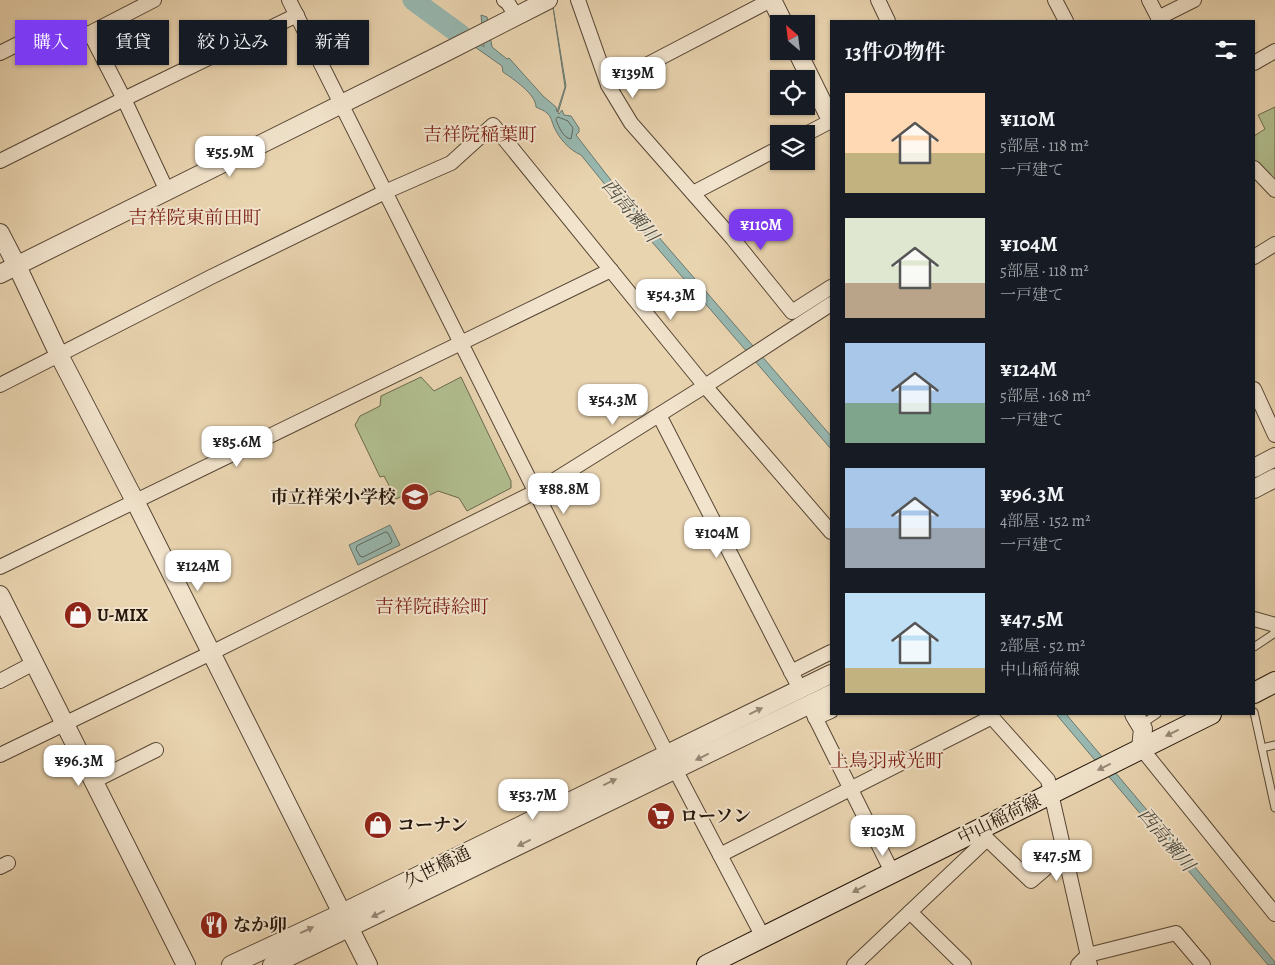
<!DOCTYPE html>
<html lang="ja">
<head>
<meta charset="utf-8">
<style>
  :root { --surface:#171b24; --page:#242831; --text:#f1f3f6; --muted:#9ea1a6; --accent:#7c3aed }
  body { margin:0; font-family:Alegreya,"Noto Serif JP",serif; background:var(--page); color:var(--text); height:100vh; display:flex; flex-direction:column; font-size:19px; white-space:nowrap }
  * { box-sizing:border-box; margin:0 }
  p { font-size:16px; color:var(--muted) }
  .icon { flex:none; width:28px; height:28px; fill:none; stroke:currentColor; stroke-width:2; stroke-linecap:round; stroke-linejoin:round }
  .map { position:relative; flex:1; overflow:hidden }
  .drawer { position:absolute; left:830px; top:20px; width:425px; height:695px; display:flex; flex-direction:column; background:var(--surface); border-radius:0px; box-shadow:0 1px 4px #0004 }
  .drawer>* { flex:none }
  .hud { position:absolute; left:15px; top:20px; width:475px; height:45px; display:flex; gap:10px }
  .needle { width:32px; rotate:332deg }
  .tools { position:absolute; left:770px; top:15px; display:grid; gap:10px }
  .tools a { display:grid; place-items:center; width:45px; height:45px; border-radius:0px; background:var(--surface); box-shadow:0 1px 4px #0004; font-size:25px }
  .price { position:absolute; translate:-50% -42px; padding:0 11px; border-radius:10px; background:#fff; color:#222; font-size:16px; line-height:32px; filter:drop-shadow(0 1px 2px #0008) }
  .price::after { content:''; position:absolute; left:50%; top:30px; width:15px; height:11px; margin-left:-8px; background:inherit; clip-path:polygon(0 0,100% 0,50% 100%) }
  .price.active { background:var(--accent); color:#fff }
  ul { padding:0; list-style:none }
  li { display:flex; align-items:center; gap:15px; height:125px; padding:0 15px }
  li span { display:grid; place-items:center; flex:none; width:140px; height:100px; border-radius:0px; color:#555 }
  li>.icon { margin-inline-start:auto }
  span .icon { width:60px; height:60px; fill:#fffc; stroke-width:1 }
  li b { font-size:21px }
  h2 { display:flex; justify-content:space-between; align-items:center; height:60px; padding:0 15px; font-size:21px }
  .chip { padding:0 18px; border-radius:0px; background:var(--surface); box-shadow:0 1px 4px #0004; font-size:18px; line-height:45px }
  .chip.active { background:var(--accent); color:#fff }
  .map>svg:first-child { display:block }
  .green { fill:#b1be8f; stroke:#6c6a4d }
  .water { fill:#98b8b0; stroke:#6a786e }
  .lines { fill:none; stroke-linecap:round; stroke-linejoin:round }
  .shore { stroke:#5f685e; stroke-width:1 }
  .river { stroke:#98b8b0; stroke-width:21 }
  .service-casing { stroke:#574634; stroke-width:9 }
  .minor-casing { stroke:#574634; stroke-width:16 }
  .tertiary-casing { stroke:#574634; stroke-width:20 }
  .secondary-casing { stroke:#26170b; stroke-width:22 }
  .service { stroke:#f1e3cc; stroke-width:7 }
  .minor { stroke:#f1e3cc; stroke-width:14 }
  .tertiary { stroke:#f1e3cc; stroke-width:18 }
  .secondary { stroke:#f1e3cc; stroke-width:20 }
  .oneway { fill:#968775 }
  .labels { text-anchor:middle; stroke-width:4; stroke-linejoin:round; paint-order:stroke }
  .poi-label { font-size:18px; font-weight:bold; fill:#26170b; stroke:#f1e3cc; text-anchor:start }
  .street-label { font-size:18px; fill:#26170b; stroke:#f1e3cc }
  .neighbourhood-label { font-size:19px; fill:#7a1f14; stroke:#f1e3cc }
  .water-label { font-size:19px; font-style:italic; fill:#4e4f45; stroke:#f1e3cc }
</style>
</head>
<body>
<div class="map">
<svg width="1275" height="965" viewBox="0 0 1275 965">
  <rect width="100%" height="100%" fill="#e9d4b0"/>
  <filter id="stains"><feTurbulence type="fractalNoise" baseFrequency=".004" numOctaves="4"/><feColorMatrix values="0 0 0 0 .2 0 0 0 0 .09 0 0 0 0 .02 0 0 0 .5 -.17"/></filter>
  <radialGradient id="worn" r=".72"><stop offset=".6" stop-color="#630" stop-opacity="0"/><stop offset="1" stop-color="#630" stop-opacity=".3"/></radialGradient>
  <!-- green -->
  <g class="green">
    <polygon points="1275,107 1275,187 1254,164 1254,136 1265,129 1258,115"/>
    <polygon points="421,377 434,391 461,377 511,481 511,488 467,511 459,498 438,491 414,503 410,493 396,499 384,476 380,477 355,425 360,416 380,406 381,396"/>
  </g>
  <!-- water -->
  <g class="water">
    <path d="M415 0 484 47 481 15 487 17 492 47 507 59 509 58 543 96 556 107 557 112 565 87 553 7 566 86 558 113 559 114 562 110 564 115 571 116 579 128V132L576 135 617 188 663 242 831 436V449L646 235 581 155C569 150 559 138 554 127 552 122 551 116 547 113 544 110 539 109 536 107 536 94 513 79 503 72L502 66 438 21 439 17Z"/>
    <polygon points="390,525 400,545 358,565 349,545"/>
    <polygon points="1056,714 1066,714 1275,962 1275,965 1268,965"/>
  </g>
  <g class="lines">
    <!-- shore -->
    <g class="shore">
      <path d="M558 117 568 121 573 128 571 139C563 138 559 127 556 120Z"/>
      <polygon points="386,532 388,533 392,541 391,543 363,557 360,556 356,549 357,546"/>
    </g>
    <!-- river -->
    <polyline class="river" points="413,0 461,35"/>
    <defs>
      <g id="service">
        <polyline points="1254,647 1275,633"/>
        <polyline points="1254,712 1275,808"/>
        <polyline points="1144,727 1148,720 1157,714"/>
        <polyline points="1262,748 1275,745"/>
      </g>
      <g id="minor">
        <polyline points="289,0 667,754 763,937"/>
        <polyline points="504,0 508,3 516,16"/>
        <polyline points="578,0 608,85 631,123 733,239 792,312 831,287"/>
        <polyline points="878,0 888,21"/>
        <polyline points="1055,0 1066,21"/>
        <polyline points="1149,0 1160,21"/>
        <polyline points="1158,18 1194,0"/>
        <polyline points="90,33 124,99 167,191"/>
        <polyline points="0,53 28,39 90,33 154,0"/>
        <polyline points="1254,63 1275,51"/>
        <polyline points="608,85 771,0"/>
        <polyline points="806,134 831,121"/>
        <polyline points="0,161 124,99 297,15"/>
        <polyline points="1254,168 1275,190"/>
        <polyline points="693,193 779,148"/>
        <polyline points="1254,257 1275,244"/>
        <polyline points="0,385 211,277 385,192 451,163 493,125 705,386 831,532"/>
        <polyline points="1254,389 1275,435"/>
        <polyline points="659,415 800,689"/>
        <polyline points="0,567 611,270"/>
        <polyline points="1254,619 1272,624 1275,626"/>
        <polyline points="791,672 831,652"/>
        <polyline points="0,681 34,663"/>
        <polyline points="809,705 892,872"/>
        <polyline points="989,714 1048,780 1090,965"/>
        <polyline points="815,718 831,711"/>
        <polyline points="1141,748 1275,914"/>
        <polyline points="0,755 211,653 537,491 705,386 831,304"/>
        <polyline points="94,781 156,750"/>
        <polyline points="987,839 1031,881 1065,852"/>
        <polyline points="720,855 992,717"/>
        <polyline points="0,867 8,863"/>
        <polyline points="910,912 964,965"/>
        <polyline points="854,965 987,839 981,828"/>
        <polyline points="1078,965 1088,955 1176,933 1203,965"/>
      </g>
      <g id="tertiary">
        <polyline points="772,0 784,24"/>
        <polyline points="797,51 831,120"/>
        <polyline points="0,233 17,266 59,355 135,501 368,965"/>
        <polyline points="0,274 444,53 548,0"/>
        <polyline points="1254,468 1275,457"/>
        <polyline points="1254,489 1275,478"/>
        <polyline points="0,595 186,965"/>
        <polyline points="1134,714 1143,729 1141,748"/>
        <polyline points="231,965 342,913 831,674"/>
        <polyline points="272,965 831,694"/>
      </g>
      <g id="secondary">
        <polyline points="1254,693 1275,682"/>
        <polyline points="707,965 1211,714"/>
      </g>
    </defs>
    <!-- service casing -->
    <use href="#service" class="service-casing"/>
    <!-- minor casing -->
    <use href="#minor" class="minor-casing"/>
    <!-- tertiary casing -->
    <use href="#tertiary" class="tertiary-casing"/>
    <!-- secondary casing -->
    <use href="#secondary" class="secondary-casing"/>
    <!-- service -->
    <use href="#service" class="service"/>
    <!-- minor -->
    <use href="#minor" class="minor"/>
    <!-- tertiary -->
    <use href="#tertiary" class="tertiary"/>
    <!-- secondary -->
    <use href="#secondary" class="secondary"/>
  </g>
  <!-- one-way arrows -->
  <defs><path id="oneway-solid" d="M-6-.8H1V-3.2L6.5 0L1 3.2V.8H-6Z" transform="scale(1.25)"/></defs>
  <g class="oneway">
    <use href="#oneway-solid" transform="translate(756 711) rotate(-26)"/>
    <use href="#oneway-solid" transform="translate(1172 733) rotate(154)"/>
    <use href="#oneway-solid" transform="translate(702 757) rotate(154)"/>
    <use href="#oneway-solid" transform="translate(1104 767) rotate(154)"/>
    <use href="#oneway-solid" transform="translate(610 782) rotate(-26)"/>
    <use href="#oneway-solid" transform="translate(524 843) rotate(154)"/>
    <use href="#oneway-solid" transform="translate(859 889) rotate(153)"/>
    <use href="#oneway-solid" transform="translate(378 914) rotate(154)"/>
    <use href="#oneway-solid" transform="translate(307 930) rotate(-25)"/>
  </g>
  <!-- icons -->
  <defs>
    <symbol id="school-disc" viewBox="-11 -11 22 22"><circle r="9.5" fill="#8f2418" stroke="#f1e3cc"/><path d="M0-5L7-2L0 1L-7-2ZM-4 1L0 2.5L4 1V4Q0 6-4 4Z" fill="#fff"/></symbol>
    <symbol id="shop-disc" viewBox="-11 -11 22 22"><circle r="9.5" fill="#8f2418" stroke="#f1e3cc"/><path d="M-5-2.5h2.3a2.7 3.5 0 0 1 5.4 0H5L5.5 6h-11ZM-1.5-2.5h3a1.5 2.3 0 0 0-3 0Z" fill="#fff"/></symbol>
    <symbol id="supermarket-disc" viewBox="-11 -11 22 22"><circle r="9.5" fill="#8f2418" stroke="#f1e3cc"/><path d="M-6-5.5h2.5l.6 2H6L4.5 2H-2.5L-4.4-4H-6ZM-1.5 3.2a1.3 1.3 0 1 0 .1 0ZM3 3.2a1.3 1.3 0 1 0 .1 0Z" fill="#fff"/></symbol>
    <symbol id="restaurant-disc" viewBox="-11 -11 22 22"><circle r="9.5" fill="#8f2418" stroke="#f1e3cc"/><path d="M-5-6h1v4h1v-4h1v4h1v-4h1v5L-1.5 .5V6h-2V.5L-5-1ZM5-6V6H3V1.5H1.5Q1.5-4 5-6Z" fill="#fff"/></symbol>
  </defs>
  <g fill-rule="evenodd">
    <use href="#school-disc" x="399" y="481" width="32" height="32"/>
    <use href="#shop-disc" x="62" y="599" width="32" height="32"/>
    <use href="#supermarket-disc" x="645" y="800" width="32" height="32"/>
    <use href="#shop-disc" x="362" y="809" width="32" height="32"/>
    <use href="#restaurant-disc" x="198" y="909" width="32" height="32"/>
  </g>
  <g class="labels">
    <!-- poi labels -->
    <g class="poi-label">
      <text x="396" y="503" text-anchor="end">市立祥栄小学校</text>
      <text x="97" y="621">U-MIX</text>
      <text x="680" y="822">ローソン</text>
      <text x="397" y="831">コーナン</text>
      <text x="233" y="931">なか卯</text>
    </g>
    <!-- street labels -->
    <g class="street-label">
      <text transform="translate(999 819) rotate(-26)" y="6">中山稲荷線</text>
      <text transform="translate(437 867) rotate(-26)" y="6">久世橋通</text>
    </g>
    <!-- neighbourhood labels -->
    <g class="neighbourhood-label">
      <text x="480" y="141">吉祥院稲葉町</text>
      <text x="195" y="224">吉祥院東前田町</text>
      <text x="432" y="613">吉祥院蒔絵町</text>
      <text x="887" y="767">上鳥羽戒光町</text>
    </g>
    <!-- water labels -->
    <g class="water-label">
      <text transform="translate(631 210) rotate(50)" y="7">西高瀬川</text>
      <text transform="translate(1167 839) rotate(50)" y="7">西高瀬川</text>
    </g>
  </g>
  <rect width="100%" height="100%" filter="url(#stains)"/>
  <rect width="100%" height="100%" fill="url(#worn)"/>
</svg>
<div class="tools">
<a><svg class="needle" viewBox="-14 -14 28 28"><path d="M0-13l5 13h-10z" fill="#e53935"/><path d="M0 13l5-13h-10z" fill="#9ea1a6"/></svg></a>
<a><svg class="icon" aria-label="locate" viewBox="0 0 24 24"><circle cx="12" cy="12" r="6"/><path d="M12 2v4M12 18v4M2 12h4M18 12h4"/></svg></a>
<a><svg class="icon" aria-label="layers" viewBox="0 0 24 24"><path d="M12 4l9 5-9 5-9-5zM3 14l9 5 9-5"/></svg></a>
</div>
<b class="price" style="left:633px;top:99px">¥139M</b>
<b class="price" style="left:230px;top:178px">¥55.9M</b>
<b class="price active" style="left:761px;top:251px">¥110M</b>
<b class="price" style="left:671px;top:321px">¥54.3M</b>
<b class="price" style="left:613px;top:426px">¥54.3M</b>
<b class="price" style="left:237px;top:468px">¥85.6M</b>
<b class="price" style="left:564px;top:515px">¥88.8M</b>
<b class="price" style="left:717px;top:559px">¥104M</b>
<b class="price" style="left:198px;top:592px">¥124M</b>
<b class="price" style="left:79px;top:787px">¥96.3M</b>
<b class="price" style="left:533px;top:821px">¥53.7M</b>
<b class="price" style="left:883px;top:857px">¥103M</b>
<b class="price" style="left:1057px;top:882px">¥47.5M</b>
<div class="hud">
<a class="chip active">購入</a>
<a class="chip">賃貸</a>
<a class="chip">絞り込み</a>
<a class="chip">新着</a>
</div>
<section class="drawer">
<h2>13件の物件<svg class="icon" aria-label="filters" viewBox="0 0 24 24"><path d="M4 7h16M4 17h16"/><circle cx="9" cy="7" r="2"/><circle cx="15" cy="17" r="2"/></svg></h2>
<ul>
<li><span style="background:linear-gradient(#ffd9b3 60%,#c2b280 0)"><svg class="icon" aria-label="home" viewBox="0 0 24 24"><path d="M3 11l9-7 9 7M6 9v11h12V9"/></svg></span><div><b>¥110M</b><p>5部屋 · 118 m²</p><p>一戸建て</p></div></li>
<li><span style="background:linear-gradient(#dfe7d0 65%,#b9a48a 0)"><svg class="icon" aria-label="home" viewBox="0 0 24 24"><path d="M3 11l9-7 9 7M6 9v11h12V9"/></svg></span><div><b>¥104M</b><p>5部屋 · 118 m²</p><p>一戸建て</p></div></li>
<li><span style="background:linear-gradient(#a9c7e8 60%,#7fa58c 0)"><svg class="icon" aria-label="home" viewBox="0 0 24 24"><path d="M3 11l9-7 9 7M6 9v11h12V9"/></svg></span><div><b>¥124M</b><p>5部屋 · 168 m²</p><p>一戸建て</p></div></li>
<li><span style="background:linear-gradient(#a9c7e8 60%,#9aa5b1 0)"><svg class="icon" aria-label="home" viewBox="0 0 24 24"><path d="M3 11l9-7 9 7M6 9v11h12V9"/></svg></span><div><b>¥96.3M</b><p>4部屋 · 152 m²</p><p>一戸建て</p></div></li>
<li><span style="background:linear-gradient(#bfe0f5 75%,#c2b280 0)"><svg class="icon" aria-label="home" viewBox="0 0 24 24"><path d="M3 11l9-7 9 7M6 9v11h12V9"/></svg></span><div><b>¥47.5M</b><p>2部屋 · 52 m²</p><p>中山稲荷線</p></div></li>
</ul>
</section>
</div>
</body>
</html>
